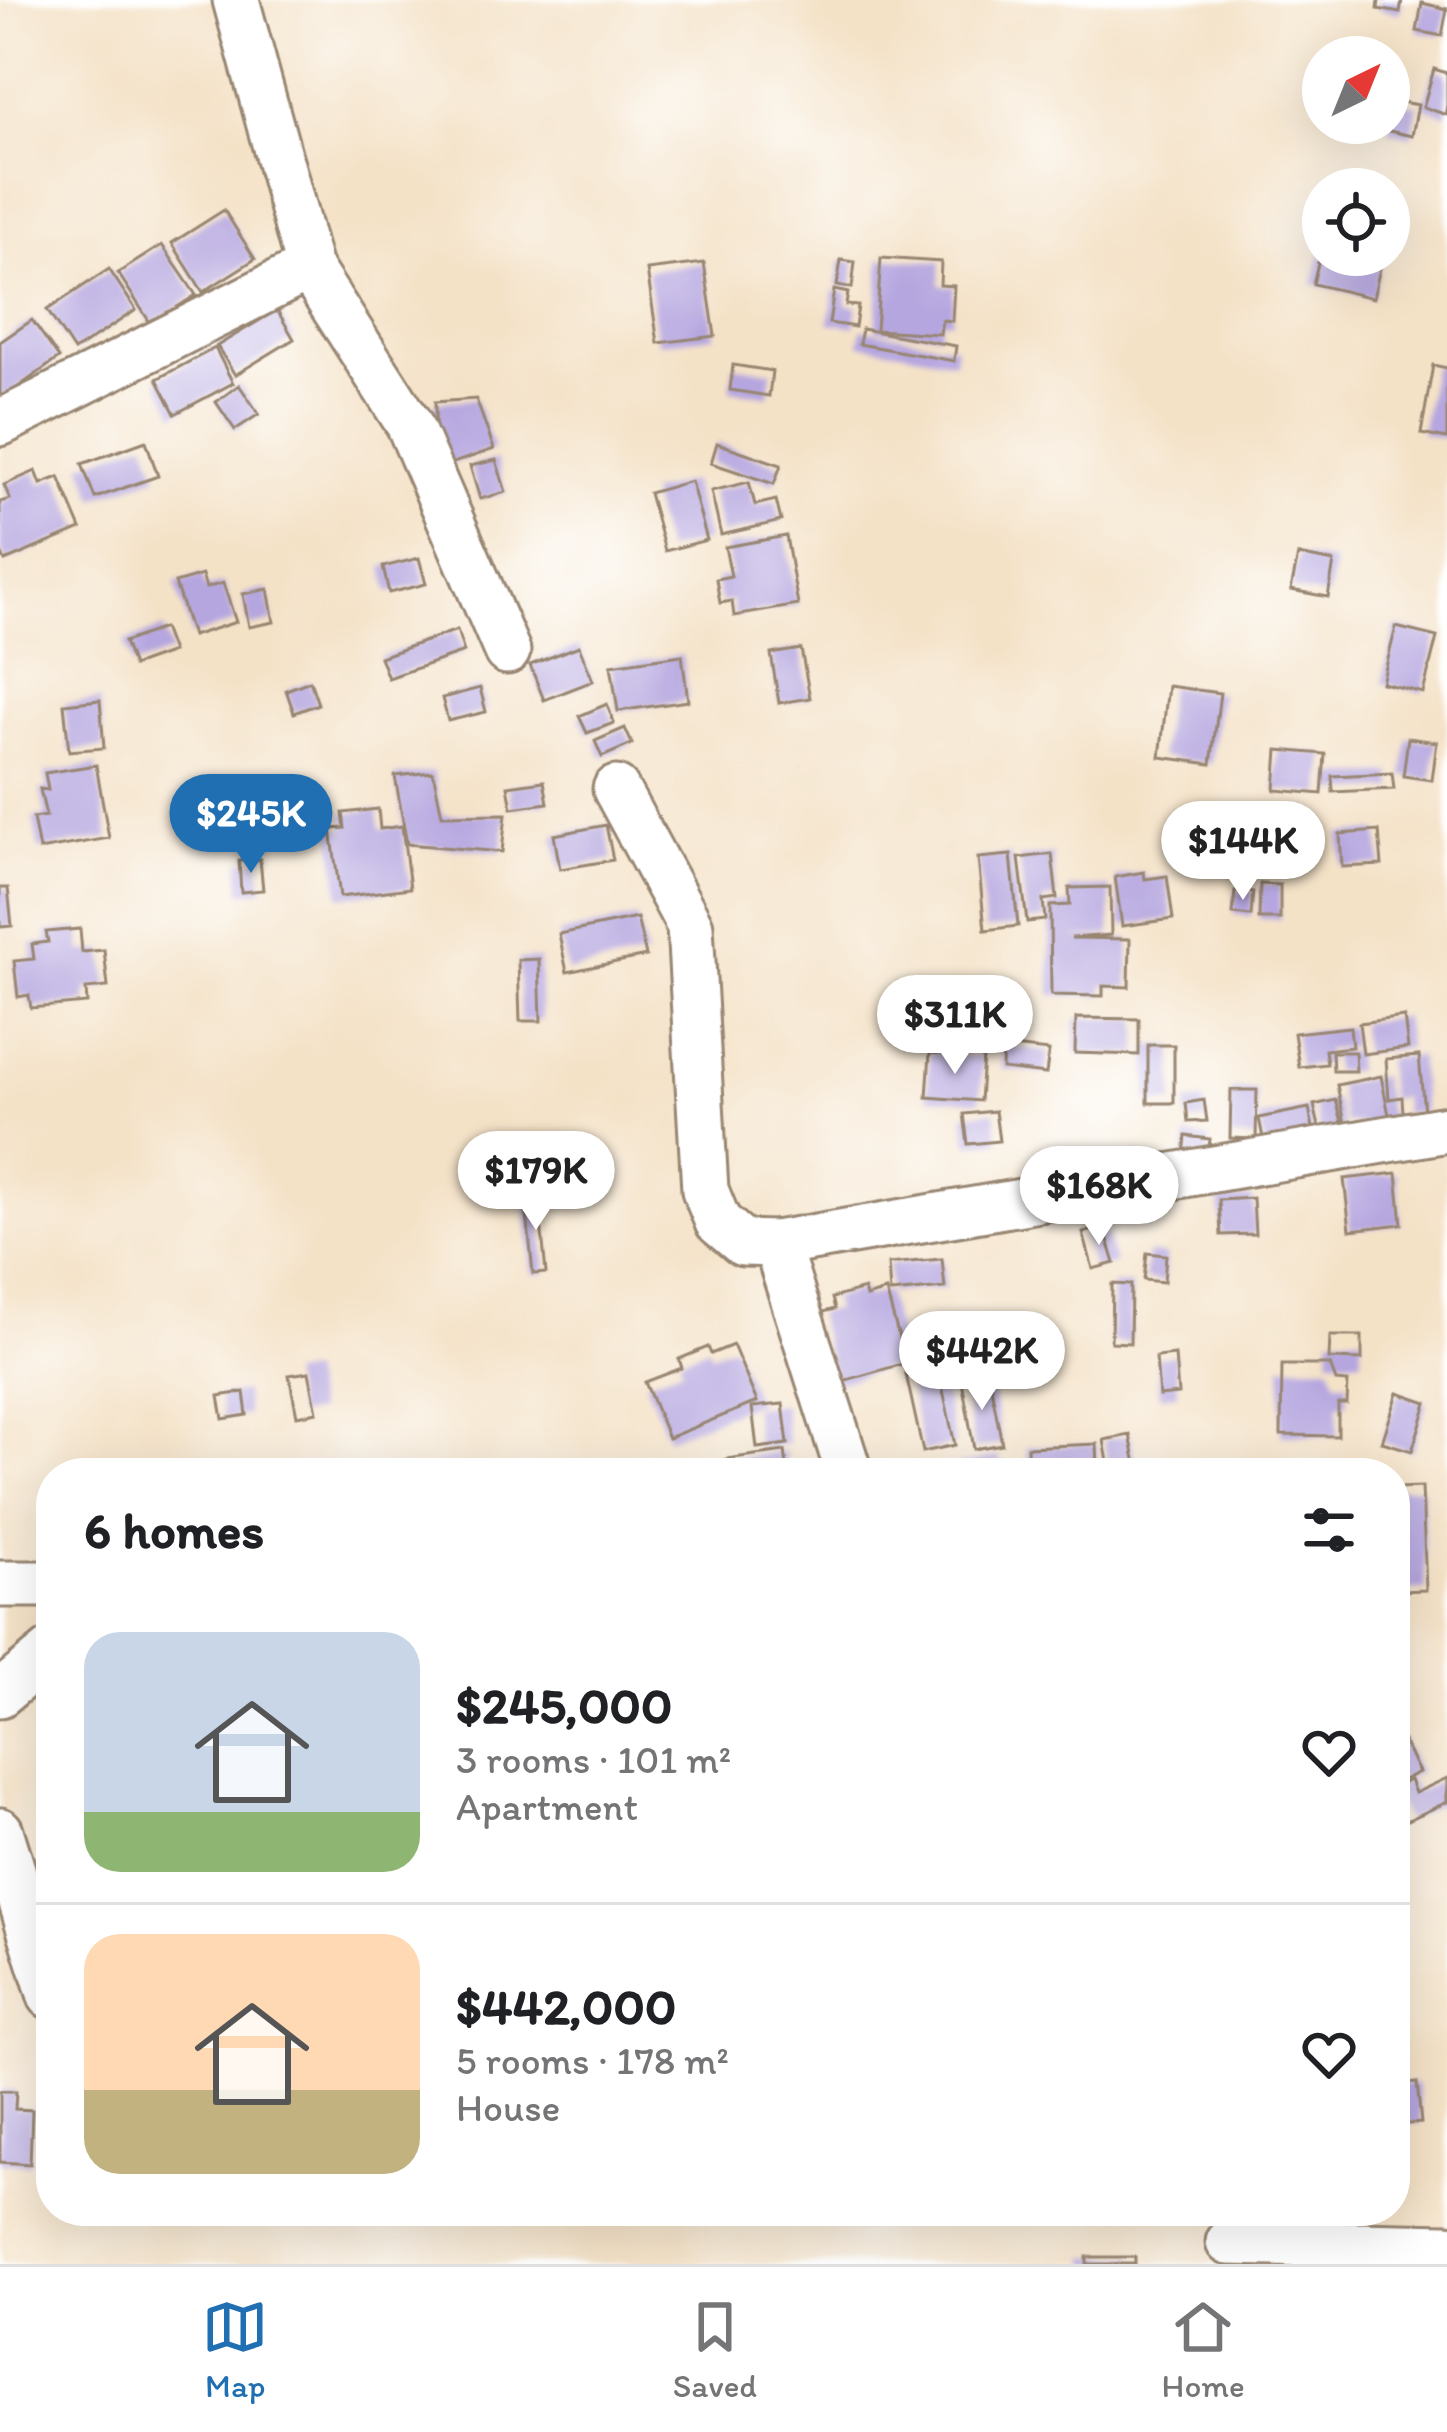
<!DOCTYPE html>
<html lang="en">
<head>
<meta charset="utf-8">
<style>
  :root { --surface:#fff; --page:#f6f6f6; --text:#202124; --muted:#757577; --line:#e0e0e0; --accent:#1f6fb2 }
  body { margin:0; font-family:Itim,sans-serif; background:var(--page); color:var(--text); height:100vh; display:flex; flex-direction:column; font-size:45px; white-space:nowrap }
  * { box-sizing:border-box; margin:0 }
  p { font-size:39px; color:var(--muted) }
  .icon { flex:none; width:66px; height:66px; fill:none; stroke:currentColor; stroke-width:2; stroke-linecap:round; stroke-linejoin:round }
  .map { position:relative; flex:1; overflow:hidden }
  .drawer { position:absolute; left:36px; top:1458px; width:1374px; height:768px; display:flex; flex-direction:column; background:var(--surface); border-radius:48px; box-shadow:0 12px 48px #0002 }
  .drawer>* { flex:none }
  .needle { width:78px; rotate:43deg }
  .tools { position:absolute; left:1302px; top:36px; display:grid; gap:24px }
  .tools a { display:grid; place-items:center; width:108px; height:108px; border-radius:50%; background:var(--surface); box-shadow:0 12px 48px #0002; font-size:60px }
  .price { position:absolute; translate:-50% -102px; padding:0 27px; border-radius:42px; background:#fff; color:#222; font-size:39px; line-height:78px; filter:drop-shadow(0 3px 6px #0008) }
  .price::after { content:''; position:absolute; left:50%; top:72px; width:36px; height:27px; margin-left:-18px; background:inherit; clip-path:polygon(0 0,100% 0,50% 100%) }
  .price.active { background:var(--accent); color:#fff }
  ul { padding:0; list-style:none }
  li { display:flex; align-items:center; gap:36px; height:300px; padding:0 48px }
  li+li { border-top:3px solid var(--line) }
  li span { display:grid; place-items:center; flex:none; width:336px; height:240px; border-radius:36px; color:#555 }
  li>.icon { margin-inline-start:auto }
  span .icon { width:144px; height:144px; fill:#fffc; stroke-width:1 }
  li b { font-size:51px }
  h2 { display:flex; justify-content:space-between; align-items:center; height:144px; padding:0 48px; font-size:51px }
  .menu { display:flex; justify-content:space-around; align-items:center; height:168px; border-top:3px solid var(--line); background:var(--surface); font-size:33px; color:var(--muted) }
  .menu a { display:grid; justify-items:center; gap:6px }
  .menu .active { color:var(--accent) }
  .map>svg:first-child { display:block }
  .building { fill:#b5a6df }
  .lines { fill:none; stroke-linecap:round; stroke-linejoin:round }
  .street-casing { stroke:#988672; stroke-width:51 }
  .street { stroke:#fff; stroke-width:45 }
</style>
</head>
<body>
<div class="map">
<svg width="1447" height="2264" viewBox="0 0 1447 2264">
  <rect width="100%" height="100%" fill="#fff"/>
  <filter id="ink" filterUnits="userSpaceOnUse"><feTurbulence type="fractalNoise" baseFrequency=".00833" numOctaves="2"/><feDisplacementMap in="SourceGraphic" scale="24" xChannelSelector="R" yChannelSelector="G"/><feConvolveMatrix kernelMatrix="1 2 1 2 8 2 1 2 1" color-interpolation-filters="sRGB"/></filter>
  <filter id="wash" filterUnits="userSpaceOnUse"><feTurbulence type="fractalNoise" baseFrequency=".004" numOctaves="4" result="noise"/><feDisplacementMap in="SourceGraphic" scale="48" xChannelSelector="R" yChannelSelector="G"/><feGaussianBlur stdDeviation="2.7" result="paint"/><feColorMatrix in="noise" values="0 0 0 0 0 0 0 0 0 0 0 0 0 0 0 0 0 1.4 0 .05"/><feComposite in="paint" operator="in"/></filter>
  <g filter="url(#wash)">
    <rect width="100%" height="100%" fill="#f4e2c7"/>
    <g id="blocks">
      <!-- building -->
      <g class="building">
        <polygon points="1379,0 1402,0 1400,13 1378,9"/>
        <polygon points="1422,3 1447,9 1442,36 1417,31"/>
        <polygon points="1434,69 1447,73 1447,115 1423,107"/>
        <polygon points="1395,101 1418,105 1412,136 1389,131"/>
        <polygon points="224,210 255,259 203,292 172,243"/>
        <polygon points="162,245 196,295 151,324 118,273"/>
        <polygon points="1320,255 1383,255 1373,298 1313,284"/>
        <polygon points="881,258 941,262 940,285 954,286 952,321 942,320 940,334 876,330"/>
        <polygon points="841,260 855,262 852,288 837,286"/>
        <polygon points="704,263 715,336 658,343 647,270"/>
        <polygon points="109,269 136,310 74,351 47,310"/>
        <polygon points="834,290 848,293 846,305 858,306 855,327 829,323"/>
        <polygon points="277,310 294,339 235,375 217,346"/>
        <polygon points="32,320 59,358 0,400 0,342"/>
        <polygon points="862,329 956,346 954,361 859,344"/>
        <polygon points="215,348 233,383 175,414 157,379"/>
        <polygon points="733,365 772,371 769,396 730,390"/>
        <polygon points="1433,365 1447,368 1447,439 1421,434"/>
        <polygon points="239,385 259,414 235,430 216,402"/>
        <polygon points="476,399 494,449 436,469 435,402"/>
        <polygon points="146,441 158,476 95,498 82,464"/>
        <polygon points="717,443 781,465 774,484 711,463"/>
        <polygon points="496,460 506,492 480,499 470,466"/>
        <polygon points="36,471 41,484 59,477 81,529 5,561 0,550 0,502 10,499 4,485"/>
        <polygon points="691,481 707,540 665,551 649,493"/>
        <polygon points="749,482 755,505 776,500 781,521 721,535 711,491"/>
        <polygon points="786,536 798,605 734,616 732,601 720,603 716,579 731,576 725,547"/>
        <polygon points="1298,555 1334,562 1328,597 1291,590"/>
        <polygon points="419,558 426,584 389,593 383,567"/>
        <polygon points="202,575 206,588 223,583 236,622 192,636 175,583"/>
        <polygon points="268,589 274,622 249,627 243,594"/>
        <polygon points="1396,627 1437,637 1423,693 1382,683"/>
        <polygon points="163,628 172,652 133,666 124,642"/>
        <polygon points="457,630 464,652 388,678 380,657"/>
        <polygon points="579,646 593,681 544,700 530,665"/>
        <polygon points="801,649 810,698 779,703 771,654"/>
        <polygon points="682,655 688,701 618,711 611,665"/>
        <polygon points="310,681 318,704 294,713 286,690"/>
        <polygon points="1168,686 1220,693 1211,764 1160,757"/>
        <polygon points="480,688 486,712 448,721 442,698"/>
        <polygon points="100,700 104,748 69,751 64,704"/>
        <polygon points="607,704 614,723 587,733 579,716"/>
        <polygon points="625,728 632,744 602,757 595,741"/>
        <polygon points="1408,738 1437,742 1432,780 1403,776"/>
        <polygon points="1278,750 1325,754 1322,794 1275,790"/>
        <polygon points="96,765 109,838 39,850 33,818 46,816 40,789 48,790 45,773"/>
        <polygon points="433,772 442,815 506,814 502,852 407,844 395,776"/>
        <polygon points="1392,773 1394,789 1333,792 1332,776"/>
        <polygon points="544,781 548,803 512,808 508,786"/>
        <polygon points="378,809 380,829 402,826 410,888 340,897 331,829 345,828 343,813"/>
        <polygon points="606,825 613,860 560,869 554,835"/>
        <polygon points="1379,831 1382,865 1342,867 1340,834"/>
        <polygon points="1052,854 1057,898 1043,900 1045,920 1027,922 1019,858"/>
        <polygon points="1011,855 1018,926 985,930 978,858"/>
        <polygon points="260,859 263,890 241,892 239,861"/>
        <polygon points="1144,872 1145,879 1167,876 1173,919 1122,926 1115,877"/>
        <polygon points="1260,884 1280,885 1280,919 1259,919"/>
        <polygon points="1110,887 1111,935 1071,938 1130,939 1129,987 1103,986 1103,996 1051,995 1050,906 1070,905 1069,888"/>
        <polygon points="0,888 8,888 12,926 0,927"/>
        <polygon points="1235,891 1253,892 1251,916 1233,914"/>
        <polygon points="637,918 646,956 567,972 559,934"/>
        <polygon points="80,929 82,952 104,950 108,987 86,989 87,1003 31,1008 29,995 18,997 14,961 34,959 32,944 48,942 46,932"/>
        <polygon points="539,959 541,1021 520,1021 518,960"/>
        <polygon points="1404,1017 1408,1048 1363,1054 1359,1023"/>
        <polygon points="1076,1018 1139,1019 1139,1055 1075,1053"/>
        <polygon points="1350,1027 1352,1047 1325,1050 1327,1064 1299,1067 1294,1033"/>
        <rect x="1148" y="1045" width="26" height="58"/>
        <polygon points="1003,1046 1049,1051 1046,1074 1002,1069"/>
        <polygon points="1332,1052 1355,1052 1356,1071 1333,1071"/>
        <polygon points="930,1053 983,1057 980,1101 927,1097"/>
        <polygon points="1419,1056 1424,1112 1403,1113 1402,1097 1389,1099 1386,1059"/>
        <polygon points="1381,1076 1389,1115 1393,1114 1396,1127 1347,1124 1365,1119 1345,1123 1337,1085"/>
        <polygon points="1231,1090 1257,1090 1256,1139 1230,1138"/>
        <polygon points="1204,1100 1207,1121 1188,1122 1186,1103"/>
        <polygon points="1336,1100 1344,1129 1321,1135 1314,1105"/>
        <polygon points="1309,1108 1315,1138 1265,1148 1259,1118"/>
        <polygon points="995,1111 999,1141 968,1144 964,1114"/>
        <polygon points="1186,1136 1210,1139 1208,1158 1184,1155"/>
        <polygon points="1397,1173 1402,1224 1350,1230 1344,1179"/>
        <polygon points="538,1192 546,1273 533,1274 525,1194"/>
        <polygon points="1253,1198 1255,1234 1221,1235 1219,1200"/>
        <polygon points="1104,1227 1115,1263 1093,1269 1083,1233"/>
        <polygon points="1147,1253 1166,1255 1164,1282 1144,1280"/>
        <polygon points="942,1259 945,1288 890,1293 888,1264"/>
        <polygon points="1112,1284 1131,1285 1130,1343 1111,1342"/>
        <polygon points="864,1289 866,1297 886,1291 906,1363 836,1383 816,1314 835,1309 832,1298"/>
        <polygon points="1330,1336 1362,1336 1362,1360 1329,1359"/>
        <polygon points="733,1345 757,1402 668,1438 645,1382 682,1368 679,1359 708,1347 711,1354"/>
        <polygon points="1175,1355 1178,1394 1159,1396 1156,1357"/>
        <polygon points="937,1363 955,1445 923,1452 905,1370"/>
        <polygon points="1282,1365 1330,1365 1336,1381 1348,1382 1347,1404 1338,1404 1338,1436 1281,1435"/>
        <polygon points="309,1372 317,1412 297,1416 289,1375"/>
        <polygon points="989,1376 1002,1444 974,1449 962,1381"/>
        <polygon points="244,1392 247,1415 223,1419 219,1396"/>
        <polygon points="1398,1393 1427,1403 1412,1451 1382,1442"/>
        <polygon points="783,1404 788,1444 757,1448 752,1407"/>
        <polygon points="1130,1435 1137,1469 1110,1473 1104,1440"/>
        <polygon points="1097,1444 1098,1469 1028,1472 1027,1447"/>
        <polygon points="785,1451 788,1472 728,1473 726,1459"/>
        <polygon points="999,1456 1003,1473 935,1473 935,1471"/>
        <polygon points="1422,1487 1426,1590 1397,1591 1395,1488"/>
        <polygon points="1395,1725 1419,1772 1395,1784"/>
        <polygon points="1447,1778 1447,1802 1406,1821 1395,1797 1395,1787 1410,1780 1415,1793"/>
        <polygon points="1417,2083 1421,2123 1395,2125 1395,2085"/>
        <polygon points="0,2091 16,2091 15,2109 32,2110 30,2164 0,2162"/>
        <rect x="1087" y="2257" width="48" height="7"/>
      </g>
    </g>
  </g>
  <g filter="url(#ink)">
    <use href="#blocks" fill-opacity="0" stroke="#988672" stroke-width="3"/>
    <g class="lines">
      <defs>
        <g id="street">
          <polyline points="236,0 309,268 409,424 507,651"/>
          <polyline points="0,423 309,268"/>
          <polyline points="616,789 690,926 705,1190 718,1222 743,1243 776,1244 1447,1129"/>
          <polyline points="776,1244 849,1473"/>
          <polyline points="0,1584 51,1584"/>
          <polyline points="0,1694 51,1652"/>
          <polyline points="0,1831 51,1996"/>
          <polyline points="1229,2242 1447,2247"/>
        </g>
      </defs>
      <!-- street casing -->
      <use href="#street" class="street-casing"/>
      <!-- street -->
      <use href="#street" class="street"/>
    </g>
  </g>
</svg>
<div class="tools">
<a><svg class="needle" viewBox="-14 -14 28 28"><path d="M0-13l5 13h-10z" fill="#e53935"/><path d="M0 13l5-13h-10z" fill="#757577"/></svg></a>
<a><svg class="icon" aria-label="locate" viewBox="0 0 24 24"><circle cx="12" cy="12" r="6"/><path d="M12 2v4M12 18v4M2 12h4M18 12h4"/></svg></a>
</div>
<b class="price active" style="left:251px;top:876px">$245K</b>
<b class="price" style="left:1243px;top:903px">$144K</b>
<b class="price" style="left:955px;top:1077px">$311K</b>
<b class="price" style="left:536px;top:1233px">$179K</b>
<b class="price" style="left:1099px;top:1248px">$168K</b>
<b class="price" style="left:982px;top:1413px">$442K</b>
<section class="drawer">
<h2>6 homes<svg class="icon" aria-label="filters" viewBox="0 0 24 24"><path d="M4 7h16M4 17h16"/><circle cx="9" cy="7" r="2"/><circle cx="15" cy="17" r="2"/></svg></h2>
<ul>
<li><span style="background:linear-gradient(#c9d6e8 75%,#8fb573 0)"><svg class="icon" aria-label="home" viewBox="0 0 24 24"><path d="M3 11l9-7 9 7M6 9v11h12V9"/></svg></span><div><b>$245,000</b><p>3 rooms · 101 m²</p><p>Apartment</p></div><svg class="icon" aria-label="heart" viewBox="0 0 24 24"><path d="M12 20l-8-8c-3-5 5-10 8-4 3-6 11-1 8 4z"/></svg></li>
<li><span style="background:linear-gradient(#ffd9b3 65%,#c2b280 0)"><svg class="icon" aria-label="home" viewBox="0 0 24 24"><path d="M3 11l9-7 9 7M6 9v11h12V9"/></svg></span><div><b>$442,000</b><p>5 rooms · 178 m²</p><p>House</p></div><svg class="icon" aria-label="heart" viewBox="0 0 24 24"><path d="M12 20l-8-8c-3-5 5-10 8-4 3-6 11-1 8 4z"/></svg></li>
</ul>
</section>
</div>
<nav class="menu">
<a class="active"><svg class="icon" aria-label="map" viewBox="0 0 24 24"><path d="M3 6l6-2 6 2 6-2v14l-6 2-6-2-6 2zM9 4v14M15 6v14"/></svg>Map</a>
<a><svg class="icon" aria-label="saved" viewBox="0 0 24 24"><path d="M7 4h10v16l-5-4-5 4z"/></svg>Saved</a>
<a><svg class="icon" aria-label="home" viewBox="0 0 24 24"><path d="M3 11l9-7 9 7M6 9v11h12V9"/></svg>Home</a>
</nav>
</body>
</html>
